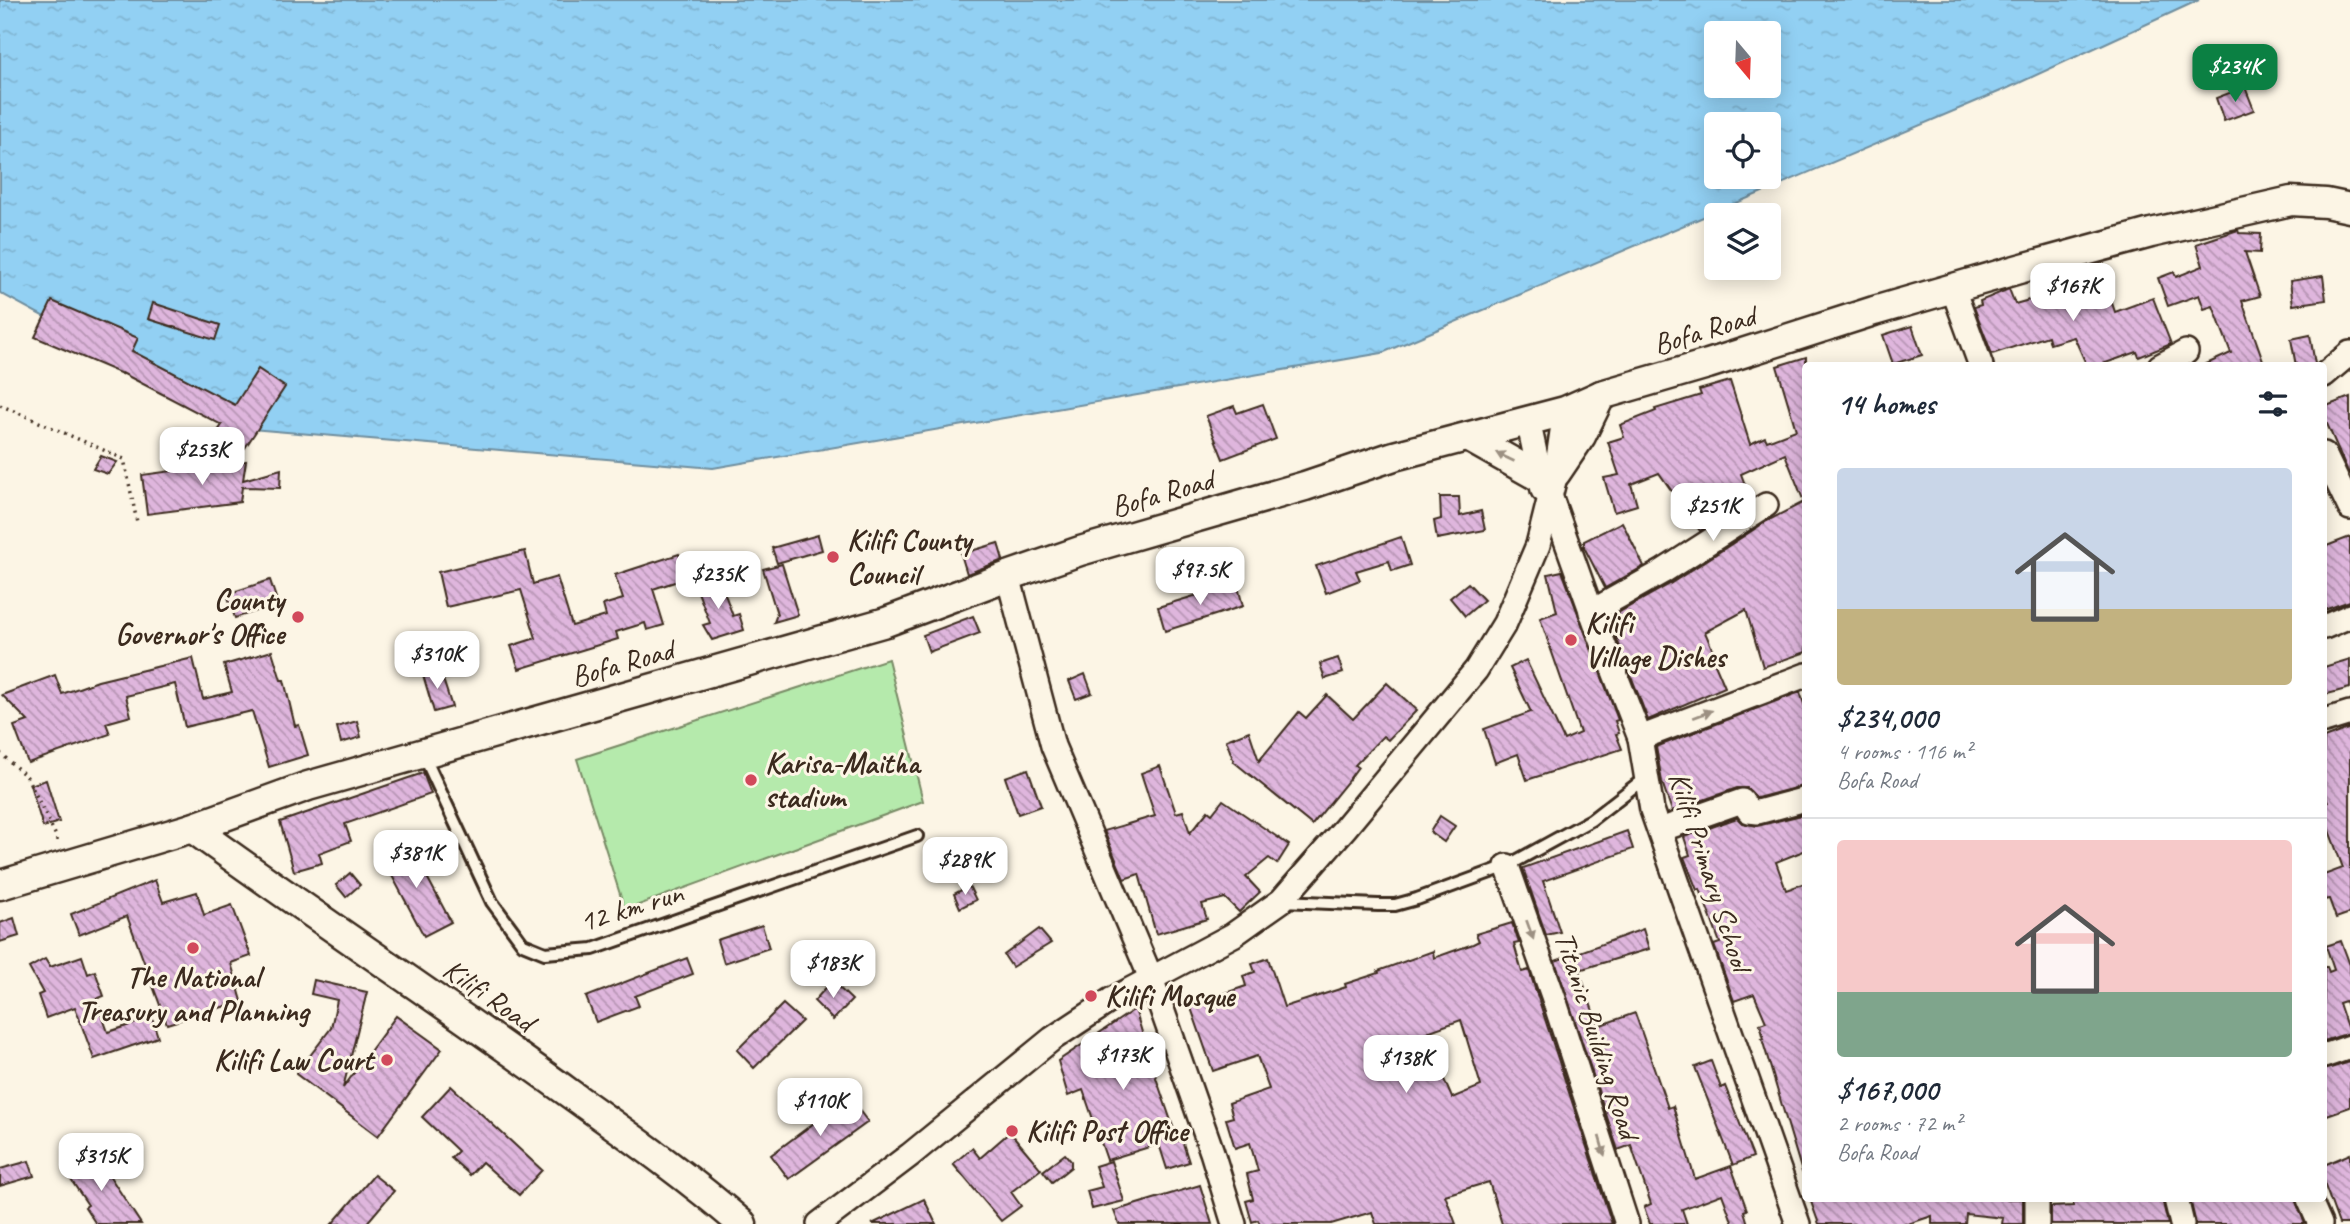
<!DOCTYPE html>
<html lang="en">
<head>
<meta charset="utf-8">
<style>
  :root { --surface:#fff; --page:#f2f2f3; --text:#1f2937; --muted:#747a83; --line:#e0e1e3; --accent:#0b8043 }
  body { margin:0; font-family:Caveat,sans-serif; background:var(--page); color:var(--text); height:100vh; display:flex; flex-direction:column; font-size:26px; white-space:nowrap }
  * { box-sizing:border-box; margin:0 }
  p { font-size:23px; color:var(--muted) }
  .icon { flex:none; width:38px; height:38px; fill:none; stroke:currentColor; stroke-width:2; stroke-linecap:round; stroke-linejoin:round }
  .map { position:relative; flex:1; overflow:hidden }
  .details { position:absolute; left:1802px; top:362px; width:525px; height:840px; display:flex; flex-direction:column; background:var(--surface); border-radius:7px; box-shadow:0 4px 18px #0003 }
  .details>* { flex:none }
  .needle { width:46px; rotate:161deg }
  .fabs { position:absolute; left:1704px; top:21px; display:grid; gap:14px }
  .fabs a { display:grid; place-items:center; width:77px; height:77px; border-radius:7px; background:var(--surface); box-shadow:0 4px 18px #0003; font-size:35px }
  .price { position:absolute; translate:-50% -60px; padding:0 16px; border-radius:14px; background:#fff; color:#222; font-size:23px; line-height:46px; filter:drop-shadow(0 2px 4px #0008) }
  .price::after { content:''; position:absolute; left:50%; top:42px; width:21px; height:16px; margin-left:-10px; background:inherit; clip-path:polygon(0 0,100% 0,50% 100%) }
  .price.selected { background:var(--accent); color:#fff }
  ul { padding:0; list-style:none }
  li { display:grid; align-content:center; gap:14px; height:371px; padding:0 35px }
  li+li { border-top:2px solid var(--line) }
  li span { display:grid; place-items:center; height:217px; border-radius:7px; color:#555 }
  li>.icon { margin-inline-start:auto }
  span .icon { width:126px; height:126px; fill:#fffc; stroke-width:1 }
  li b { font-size:30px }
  h2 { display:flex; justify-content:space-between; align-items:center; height:84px; padding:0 35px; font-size:30px }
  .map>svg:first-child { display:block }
  .park { fill:#b5eaac; stroke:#788a65; stroke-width:2 }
  .water { fill:url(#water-ripples); stroke:#6f8e9e; stroke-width:2; fill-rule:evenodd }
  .building { fill:url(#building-back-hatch); stroke:#3b2a1e; stroke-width:2; fill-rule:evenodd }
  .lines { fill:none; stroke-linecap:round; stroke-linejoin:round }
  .service-casing { stroke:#3b2a1e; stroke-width:16 }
  .minor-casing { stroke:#3b2a1e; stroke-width:28 }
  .tertiary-casing { stroke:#3b2a1e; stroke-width:33 }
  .path { stroke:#3b2a1e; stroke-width:3.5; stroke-dasharray:2 5; stroke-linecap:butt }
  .service { stroke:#fcf5e5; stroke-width:10 }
  .minor { stroke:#fcf5e5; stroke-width:23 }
  .tertiary { stroke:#fcf5e5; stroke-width:28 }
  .oneway { fill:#9c9082 }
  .poi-dot { fill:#d1495b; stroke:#fcf5e5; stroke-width:2.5 }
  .labels { text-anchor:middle; stroke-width:6; stroke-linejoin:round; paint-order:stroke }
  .street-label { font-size:30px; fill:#3b2a1e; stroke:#fcf5e5 }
  .poi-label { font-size:30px; font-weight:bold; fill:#3b2a1e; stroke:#fcf5e5; text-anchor:start }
</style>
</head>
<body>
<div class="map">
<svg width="2350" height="1224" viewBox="0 0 2350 1224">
  <defs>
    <pattern id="water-ripples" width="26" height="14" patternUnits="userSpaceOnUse" patternTransform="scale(1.75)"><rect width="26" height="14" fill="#92d0f3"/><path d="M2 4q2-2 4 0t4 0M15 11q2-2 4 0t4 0" fill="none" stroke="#7fb3d0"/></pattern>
    <pattern id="building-back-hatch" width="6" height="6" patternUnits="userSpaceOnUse" patternTransform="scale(1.75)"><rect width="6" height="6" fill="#dfb6dd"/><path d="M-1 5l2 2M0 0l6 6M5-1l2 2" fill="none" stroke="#b694b3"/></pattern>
  </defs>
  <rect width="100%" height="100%" fill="#fcf5e5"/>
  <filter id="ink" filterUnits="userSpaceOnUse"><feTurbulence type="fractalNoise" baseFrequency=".0143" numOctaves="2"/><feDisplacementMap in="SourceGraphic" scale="14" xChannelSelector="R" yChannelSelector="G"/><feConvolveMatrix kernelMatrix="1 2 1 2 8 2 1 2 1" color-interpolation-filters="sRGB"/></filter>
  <g filter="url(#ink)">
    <!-- park -->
    <polygon class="park" points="888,659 923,801 625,910 577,759"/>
    <!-- water -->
    <path class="water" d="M0 0H2199L2008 88 1382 353 713 468 251 429 0 293ZM1717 33H1769V86H1717ZM1717 124H1769V177H1717Z"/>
    <!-- building -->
    <g class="building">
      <polygon points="2245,87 2254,110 2224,121 2216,98"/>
      <polygon points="2238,230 2239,233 2261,234 2260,253 2245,252 2260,296 2242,301 2265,366 2202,366 2231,353 2213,306 2204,309 2199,295 2168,306 2158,278 2174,272 2176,277 2203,266 2196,244"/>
      <polygon points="2089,275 2099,305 2111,300 2115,312 2153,298 2171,344 2139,357 2137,352 2097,366 2087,366 2074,337 2050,344 2048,336 1992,354 1974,307 1981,305 1980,301 2009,289 2015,304 2047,295 2046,292 2067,282"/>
      <polygon points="2323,276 2326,300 2293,305 2290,281"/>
      <polygon points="52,301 138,338 132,351 235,405 258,369 285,387 245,448 218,431 222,425 122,373 122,374 35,337"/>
      <polygon points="153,303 220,325 215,340 148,319"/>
      <polygon points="1912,326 1922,355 1893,364 1883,335"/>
      <polygon points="2310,335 2315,364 2314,366 2296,366 2291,339"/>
      <polygon points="1806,357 1806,652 1763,667 1746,610 1705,632 1713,651 1710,652 1725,687 1648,720 1610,621 1620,617 1618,613 1670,584 1767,521 1804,502 1785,454 1741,474 1750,498 1724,508 1727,513 1700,531 1659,473 1631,484 1637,505 1614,512 1604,478 1619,475 1608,442 1624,437 1620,425 1656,411 1655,409 1701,395 1699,390 1730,381 1750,444 1765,437 1767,441 1796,430 1777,366"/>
      <polygon points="2350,397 2350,474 2349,474 2324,417 2324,407"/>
      <polygon points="1263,404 1276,439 1223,459 1206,416 1234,406 1237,413"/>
      <polygon points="101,456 117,462 108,474 93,469"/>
      <polygon points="246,461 243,480 281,469 280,488 242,487 240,502 147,514 142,475"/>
      <polygon points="1440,497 1459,497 1460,516 1481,511 1485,530 1437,539 1434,521 1441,519"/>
      <polygon points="1622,522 1644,566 1605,588 1584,547 1584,541"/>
      <polygon points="818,535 822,550 777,563 772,548"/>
      <polygon points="1401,537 1410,565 1392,571 1389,561 1356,571 1360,580 1326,593 1316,566"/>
      <polygon points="2350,537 2350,601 2324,610 2324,547"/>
      <polygon points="998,543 1003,560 967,574 961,554"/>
      <polygon points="525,551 533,584 557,577 572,626 606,616 603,605 623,599 615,575 679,554 687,578 653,589 664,625 647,630 645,623 616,632 618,639 519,669 511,646 536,638 521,590 446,607 438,572"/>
      <polygon points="782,564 798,615 774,622 777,614 763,569"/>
      <polygon points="1562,571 1618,720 1615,721 1619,733 1616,734 1622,749 1527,780 1518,754 1495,763 1484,729 1531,712 1510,668 1526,660 1564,740 1580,733 1540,618 1557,612 1548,574"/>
      <polygon points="719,578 733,616 739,614 744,630 712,640 703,625 710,623 696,587"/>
      <polygon points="270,580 278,604 235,618 227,594"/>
      <polygon points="1237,583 1243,606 1165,631 1158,607"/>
      <polygon points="1468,583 1484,600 1465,616 1450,598"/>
      <polygon points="973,616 980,633 929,652 923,635"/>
      <polygon points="272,651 281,680 284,680 295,726 299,725 308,755 269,767 252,711 185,727 175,684 126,696 131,716 106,723 110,734 28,763 14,726 28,721 2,695 55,675 62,694 98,681 193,658 203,699 232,692 224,665"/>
      <polygon points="1338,658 1343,673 1325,679 1320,664"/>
      <polygon points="2350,659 2350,688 2324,695 2324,667"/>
      <polygon points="440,670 452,707 434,712 423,675"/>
      <polygon points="1085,674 1092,693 1076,699 1069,681"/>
      <polygon points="1387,683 1417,710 1388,740 1383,736 1355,765 1358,767 1347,782 1312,825 1234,762 1226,740 1249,731 1259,761 1299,712 1306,718 1327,695 1353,719"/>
      <polygon points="1800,692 1806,710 1806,785 1757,798 1747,788 1737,788 1672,811 1662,782 1656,747"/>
      <polygon points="357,721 361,737 341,743 337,727"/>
      <polygon points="2350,728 2350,913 2336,918 2329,899 2324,900 2324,875 2343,868 2324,817 2324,804 2328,802 2324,790 2324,738"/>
      <polygon points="1160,766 1176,813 1183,811 1190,833 1208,811 1212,814 1223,800 1289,845 1277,864 1269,858 1246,877 1260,892 1239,912 1225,898 1202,904 1207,919 1156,934 1139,874 1124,879 1104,831 1155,816 1141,773"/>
      <polygon points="1028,769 1041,806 1018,814 1005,777"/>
      <polygon points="423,773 431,794 345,824 351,841 319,853 322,863 294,871 280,822"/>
      <polygon points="46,780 59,822 43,827 30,785"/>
      <polygon points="1806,814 1806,850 1776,862 1786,890 1806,883 1806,1171 1802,1172 1762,1039 1764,1039 1760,1024 1766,1022 1754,994 1734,1001 1714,945 1720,943 1700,889 1697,890 1684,857 1690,855 1684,837 1737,818 1742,823 1757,826"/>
      <polygon points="1440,816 1455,826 1444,842 1430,832"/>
      <polygon points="1627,831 1633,849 1543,881 1560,932 1546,935 1523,868"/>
      <polygon points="409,843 451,922 424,936 382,857"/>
      <polygon points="350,873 360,885 346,897 336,885"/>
      <polygon points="155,880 163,902 197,892 204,915 232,905 251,956 231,963 242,1001 167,1024 127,916 79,935 71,914"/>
      <polygon points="969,886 976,900 960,908 954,894"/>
      <polygon points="14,918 19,936 0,942 0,923"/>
      <path d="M1512 923 1519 943 1514 944 1522 972 1529 970 1612 1224H1502L1489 1182 1445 1195 1456 1224H1376L1372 1212 1331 1224H1260L1258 1220 1252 1222 1246 1201 1253 1199 1247 1174 1258 1171 1250 1143 1235 1148 1226 1119 1233 1117 1229 1103 1269 1089 1257 1056 1213 1071 1190 1005 1246 986 1243 976 1255 972 1252 964 1268 958 1284 1007 1346 987 1345 984 1379 973 1378 971 1433 951 1434 958 1473 944 1479 941 1476 934ZM1461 1020 1481 1086 1452 1098 1424 1033Z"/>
      <polygon points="762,925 769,948 724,963 717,940"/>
      <polygon points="1039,929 1051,943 1012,967 1004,955"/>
      <polygon points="1643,929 1649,949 1579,970 1598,1026 1635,1013 1668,1108 1673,1106 1695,1179 1731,1166 1747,1210 1744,1211 1748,1224 1733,1224 1722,1194 1682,1209 1687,1224 1650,1224 1644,1207 1651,1204 1631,1145 1618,1150 1555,961"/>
      <polygon points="2341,941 2350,965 2350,1008 2348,1009 2345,1001 2339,1003 2349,1033 2324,1041 2324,967 2327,967 2329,972 2334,970 2326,946"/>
      <polygon points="82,956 88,974 95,971 104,996 96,999 108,1032 152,1018 158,1037 94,1059 75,1007 46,1018 38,995 43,993 29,968 45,959 50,967"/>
      <polygon points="687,958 693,974 635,996 639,1006 596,1022 586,997"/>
      <polygon points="314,980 367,992 343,1088 396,1016 442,1049 378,1136 296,1074 331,1028 337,1000 311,994"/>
      <polygon points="832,981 852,1000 833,1020 814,1001"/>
      <polygon points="783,1004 802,1021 754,1068 737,1050"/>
      <polygon points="1135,1009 1153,1069 1178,1141 1182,1140 1189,1162 1167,1169 1159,1144 1107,1160 1083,1090 1068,1096 1058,1061"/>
      <polygon points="1711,1061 1721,1088 1725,1086 1753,1157 1733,1165 1695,1067"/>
      <polygon points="2350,1062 2350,1107 2324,1116 2324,1070"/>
      <polygon points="451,1086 542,1170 519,1195 482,1162 470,1175 451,1158 458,1151 422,1117"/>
      <polygon points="849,1097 868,1122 789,1179 771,1155"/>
      <polygon points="1010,1132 1041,1169 1011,1192 1021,1206 1001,1221 953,1164 972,1148 980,1158"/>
      <polygon points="94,1152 141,1224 96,1224 85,1207 88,1205 65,1171"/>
      <polygon points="1065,1154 1071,1161 1071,1167 1052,1182 1043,1171"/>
      <polygon points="2350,1154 2350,1224 2339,1224 2324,1183 2324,1165"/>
      <polygon points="29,1161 34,1176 0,1186 0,1169"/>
      <polygon points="1111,1161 1124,1201 1092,1209 1087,1191 1102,1187 1095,1166"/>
      <polygon points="374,1175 394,1191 366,1224 332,1224"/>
      <polygon points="1200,1185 1212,1224 1119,1224 1114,1211"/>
      <polygon points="924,1199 936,1224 872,1224"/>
      <polygon points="1810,1199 2023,1199 2023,1224 2002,1224 2003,1218 1966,1214 1965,1224 1932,1224 1932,1216 1908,1224 1819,1224"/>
      <polygon points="2073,1199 2162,1199 2168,1224 2051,1224 2051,1207 2073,1206"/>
      <polygon points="2190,1199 2295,1199 2305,1224 2196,1224"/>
    </g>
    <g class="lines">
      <defs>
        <g id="service">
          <polyline points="424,756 492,902 523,944 545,953 593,949 917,836"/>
          <polyline points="1282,901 1378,905 1395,905 1417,899 1507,866 1591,820 1645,778"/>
        </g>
        <g id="minor">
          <polyline points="1953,289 1981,366"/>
          <polyline points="2160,366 2186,352"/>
          <polyline points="2324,375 2350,353"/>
          <polyline points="1528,420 1543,490"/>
          <polyline points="2324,454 2350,508"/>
          <polyline points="1551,498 1598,630 1640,738 1652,810 1798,1224"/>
          <polyline points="1008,576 1053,746 1151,978 1212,1152 1234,1224"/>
          <polyline points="1591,612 1662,572 1766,505"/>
          <polyline points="2324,627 2350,616"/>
          <polyline points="2324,721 2350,713"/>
          <polyline points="1640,738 1806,675"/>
          <polyline points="1660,830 1742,801 1749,811 1758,812 1806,799"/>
          <polyline points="1507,866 1553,996 1627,1224"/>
          <polyline points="2324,1056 2350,1047"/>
          <polyline points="2037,1199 2037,1224"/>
          <polyline points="2176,1199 2182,1224"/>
          <polyline points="2309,1199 2320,1224"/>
          <polyline points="819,1224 910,1155 1052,1039 1111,1000 1233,935 1281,901 1345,828 1476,670 1505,623 1538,545 1556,473 1565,411"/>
        </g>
        <g id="tertiary">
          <polyline points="1468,437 1541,478"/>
          <polyline points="1556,473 1581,436 1601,395"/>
          <path d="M192 828C316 918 445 1003 569 1093 628 1135 687 1176 742 1224"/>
          <polyline points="0,885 192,828 308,786 886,622 1008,576 1080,551 1305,486 1394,456 1565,411 1601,395 1708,364 1874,311 2019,269 2151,233 2291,201 2326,203 2350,208"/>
        </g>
      </defs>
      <!-- service casing -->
      <use href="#service" class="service-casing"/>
      <!-- minor casing -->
      <use href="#minor" class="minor-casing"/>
      <!-- tertiary casing -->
      <use href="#tertiary" class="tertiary-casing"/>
      <!-- path -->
      <g class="path">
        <polyline points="0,405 124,459 137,522"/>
        <polyline points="0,753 27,777 57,838 57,845"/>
      </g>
      <!-- service -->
      <use href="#service" class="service"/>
      <!-- minor -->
      <use href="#minor" class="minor"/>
      <!-- tertiary -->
      <use href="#tertiary" class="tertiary"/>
    </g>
    <!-- one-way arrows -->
    <defs><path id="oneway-solid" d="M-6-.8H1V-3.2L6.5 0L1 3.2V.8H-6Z" transform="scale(1.75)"/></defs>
    <g class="oneway">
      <use href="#oneway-solid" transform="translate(1505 457) rotate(-154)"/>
      <use href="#oneway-solid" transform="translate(1703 714) rotate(-21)"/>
      <use href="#oneway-solid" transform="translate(1530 930) rotate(70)"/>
      <use href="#oneway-solid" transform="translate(1602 1146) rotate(74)"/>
    </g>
  </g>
  <!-- markers -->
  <g class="poi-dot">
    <circle cx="833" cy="557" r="7"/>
    <circle cx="298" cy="617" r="7"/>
    <circle cx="1571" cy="640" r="7"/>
    <circle cx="751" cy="780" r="7"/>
    <circle cx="193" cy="948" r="7"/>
    <circle cx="1091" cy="996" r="7"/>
    <circle cx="387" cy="1060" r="7"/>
    <circle cx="1012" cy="1131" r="7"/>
  </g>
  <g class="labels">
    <!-- street labels -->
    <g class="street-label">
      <text transform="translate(1704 330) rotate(-17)" y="10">Bofa Road</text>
      <text transform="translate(1162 493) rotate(-16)" y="10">Bofa Road</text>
      <text transform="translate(622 663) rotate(-16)" y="10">Bofa Road</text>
      <text transform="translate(1710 871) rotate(72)" y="10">Kilifi Primary School</text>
      <text transform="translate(631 907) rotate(-17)" y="10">12 km run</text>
      <text transform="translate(489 995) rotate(35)" y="10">Kilifi Road</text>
      <text transform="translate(1597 1035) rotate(72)" y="10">Titanic Building Road</text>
    </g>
    <!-- poi labels -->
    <g class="poi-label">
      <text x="847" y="550">Kilifi County<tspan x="847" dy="34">Council</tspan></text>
      <text x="284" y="610" text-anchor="end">County<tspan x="284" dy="34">Governor's Office</tspan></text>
      <text x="1585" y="633">Kilifi<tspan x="1585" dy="34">Village Dishes</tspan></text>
      <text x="765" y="773">Karisa-Maitha<tspan x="765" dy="34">stadium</tspan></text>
      <text x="193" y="987" text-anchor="middle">The National<tspan x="193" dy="34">Treasury and Planning</tspan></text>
      <text x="1105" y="1006">Kilifi Mosque</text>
      <text x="373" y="1070" text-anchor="end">Kilifi Law Court</text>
      <text x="1026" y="1141">Kilifi Post Office</text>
    </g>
  </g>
</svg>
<div class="fabs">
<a><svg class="needle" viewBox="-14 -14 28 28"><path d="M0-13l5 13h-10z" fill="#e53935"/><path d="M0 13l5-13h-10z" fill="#747a83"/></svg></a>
<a><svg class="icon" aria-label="locate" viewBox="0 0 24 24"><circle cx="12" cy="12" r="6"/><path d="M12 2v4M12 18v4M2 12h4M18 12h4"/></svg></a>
<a><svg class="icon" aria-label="layers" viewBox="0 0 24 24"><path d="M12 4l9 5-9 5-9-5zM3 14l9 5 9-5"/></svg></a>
</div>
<b class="price selected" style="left:2235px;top:104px">$234K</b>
<b class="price" style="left:2073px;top:323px">$167K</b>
<b class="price" style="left:202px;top:487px">$253K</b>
<b class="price" style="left:1713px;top:543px">$251K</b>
<b class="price" style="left:1200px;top:607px">$97.5K</b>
<b class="price" style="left:718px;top:611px">$235K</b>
<b class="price" style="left:437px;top:691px">$310K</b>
<b class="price" style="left:416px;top:890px">$381K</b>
<b class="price" style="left:965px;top:897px">$289K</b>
<b class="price" style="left:833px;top:1000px">$183K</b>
<b class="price" style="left:1123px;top:1092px">$173K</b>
<b class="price" style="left:1406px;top:1095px">$138K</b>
<b class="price" style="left:820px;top:1138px">$110K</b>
<b class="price" style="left:101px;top:1193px">$315K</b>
<section class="details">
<h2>14 homes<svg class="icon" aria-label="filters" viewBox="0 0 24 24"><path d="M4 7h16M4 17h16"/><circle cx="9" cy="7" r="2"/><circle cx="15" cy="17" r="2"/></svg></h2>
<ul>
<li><span style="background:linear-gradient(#c9d6e8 65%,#c2b280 0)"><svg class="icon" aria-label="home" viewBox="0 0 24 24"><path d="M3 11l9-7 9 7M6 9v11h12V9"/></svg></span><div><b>$234,000</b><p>4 rooms · 116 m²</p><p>Bofa Road</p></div></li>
<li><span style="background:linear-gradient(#f6c9c9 70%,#7fa58c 0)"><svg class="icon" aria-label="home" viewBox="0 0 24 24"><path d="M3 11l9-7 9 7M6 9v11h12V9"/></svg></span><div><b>$167,000</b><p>2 rooms · 72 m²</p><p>Bofa Road</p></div></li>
</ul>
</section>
</div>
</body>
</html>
